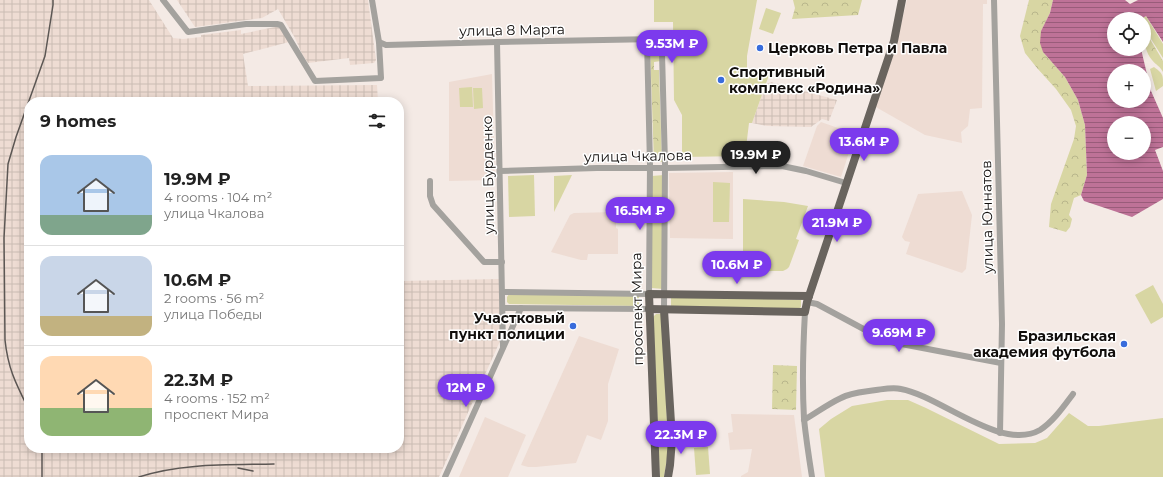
<!DOCTYPE html>
<html lang="en">
<head>
<meta charset="utf-8">
<style>
  :root { --surface:#fff; --page:#f2f2f2; --text:#222; --muted:#767676; --line:#e0e0e0; --accent:#7c3aed }
  body { margin:0; font-family:Montserrat,sans-serif; background:var(--page); color:var(--text); height:100vh; display:flex; flex-direction:column; font-size:15px; white-space:nowrap }
  * { box-sizing:border-box; margin:0 }
  p { font-size:13px; color:var(--muted) }
  .icon { flex:none; width:22px; height:22px; fill:none; stroke:currentColor; stroke-width:2; stroke-linecap:round; stroke-linejoin:round }
  .map { position:relative; flex:1; overflow:hidden }
  .side { position:absolute; left:24px; top:97px; width:380px; height:356px; display:flex; flex-direction:column; background:var(--surface); border-radius:16px; box-shadow:0 2px 10px #0003 }
  .side>* { flex:none }
  .buttons { position:absolute; left:1107px; top:12px; display:grid; gap:8px }
  .buttons a { display:grid; place-items:center; width:44px; height:44px; border-radius:50%; background:var(--surface); box-shadow:0 2px 10px #0003; font-size:20px }
  .price { position:absolute; translate:-50% -34px; padding:0 9px; border-radius:14px; background:var(--accent); color:#fff; font-size:13px; line-height:26px; filter:drop-shadow(0 1px 2px #0008) }
  .price::after { content:''; position:absolute; left:50%; top:24px; width:12px; height:9px; margin-left:-6px; background:inherit; clip-path:polygon(0 0,100% 0,50% 100%) }
  .price.active { background:#222; color:#fff }
  ul { padding:0; list-style:none }
  li { display:flex; align-items:center; gap:12px; height:100px; padding:0 16px }
  li+li { border-top:1px solid var(--line) }
  li span { display:grid; place-items:center; flex:none; width:112px; height:80px; border-radius:12px; color:#555 }
  li>.icon { margin-inline-start:auto }
  span .icon { width:48px; height:48px; fill:#fffc; stroke-width:1 }
  li b { font-size:17px }
  h2 { display:flex; justify-content:space-between; align-items:center; height:48px; padding:0 16px; font-size:17px }
  .map>svg:first-child { display:block }
  .built { fill:#eedcd3 }
  .industrial { fill:url(#industrial-grid) }
  .green { fill:#d8d6a3 }
  .forest { fill:url(#forest-crowns) }
  .water { fill:url(#water-rules); fill-rule:evenodd }
  .lines { fill:none; stroke-linecap:round; stroke-linejoin:round }
  .minor { stroke:#a4a29e; stroke-width:6 }
  .major { stroke:#69645e; stroke-width:8 }
  .rail { stroke:#5c5754; stroke-width:1.5 }
  .poi-dot { fill:#386cdc; stroke:#fff; stroke-width:1.5 }
  .labels { text-anchor:middle; stroke-width:3; stroke-linejoin:round; paint-order:stroke }
  .street-label { font-size:14px; fill:#110e0c; stroke:#fff }
  .poi-label { font-size:14px; font-weight:bold; fill:#110e0c; stroke:#fff; text-anchor:start }
</style>
</head>
<body>
<div class="map">
<svg width="1163" height="477" viewBox="0 0 1163 477">
  <defs>
    <pattern id="industrial-grid" width="8" height="8" patternUnits="userSpaceOnUse"><rect width="8" height="8" fill="#eedcd3"/><path d="M0 4h8M4 0v8" fill="none" stroke="#cbbcb4"/></pattern>
    <pattern id="forest-crowns" width="20" height="18" patternUnits="userSpaceOnUse"><rect width="20" height="18" fill="#d8d6a3"/><path d="M2 6a3 3 0 1 1 6 0M12 15a3 3 0 1 1 6 0" fill="none" stroke="#b8b68b"/></pattern>
    <pattern id="water-rules" width="6" height="5" patternUnits="userSpaceOnUse"><rect width="6" height="5" fill="#be7297"/><path d="M0 2.5h6" fill="none" stroke="#995c7a"/></pattern>
  </defs>
  <rect width="100%" height="100%" fill="#f4eae5"/>
  <!-- built -->
  <g class="built">
    <polygon points="907,0 987,0 987,4 983,4 982,108 970,109 968,126 961,132 962,143 925,135 874,106 897,41"/>
    <polygon points="492,74 495,180 449,181 449,82"/>
    <polygon points="821,122 855,134 841,177 803,166 817,126"/>
    <polygon points="733,172 733,239 670,238 669,173"/>
    <polygon points="962,191 972,215 966,269 962,273 906,254 910,242 905,241 902,237 918,194"/>
    <polygon points="616,212 616,228 618,229 618,254 588,254 587,260 581,260 551,252 570,215 574,213"/>
    <polygon points="579,336 619,349 608,384 608,421 601,440 587,435 576,463 536,467 528,467 521,465"/>
    <polygon points="731,414 794,415 802,477 741,477 741,476 748,472 752,449 730,450 728,433 733,432"/>
    <polygon points="485,417 526,435 508,477 459,477"/>
  </g>
  <!-- industrial -->
  <g class="industrial">
    <polygon points="0,0 149,0 173,38 183,39 201,37 201,35 241,30 241,34 280,26 289,42 243,54 248,86 377,85 378,102 29,102 29,448 399,448 399,281 499,279 501,339 439,477 0,477"/>
    <polygon points="177,0 368,0 376,60 374,63 350,65 349,58 308,63 302,54 295,38 278,9 262,18 195,27"/>
    <polygon points="771,82 837,100 829,121 822,119 811,127 767,126 752,123 766,84"/>
  </g>
  <!-- green -->
  <g class="green">
    <polygon points="654,0 757,0 747,56 747,68 769,75 752,123 749,123 745,156 682,157 682,115 674,100 673,22 654,22"/>
    <polygon points="766,8 781,13 773,34 759,29"/>
    <polygon points="1146,16 1163,44 1163,58 1144,28 1144,19 1141,19"/>
    <path d="M1154 67C1163 74 1163 74 1163 86L1156 91 1150 69Z"/>
    <polygon points="472,87 473,107 460,107 459,88"/>
    <polygon points="473,88 482,88 483,108 474,109"/>
    <polygon points="534,175 535,216 509,217 508,176"/>
    <polygon points="572,175 554,212 554,176"/>
    <polygon points="664,175 663,289 652,288 652,176"/>
    <polygon points="713,182 730,183 729,222 713,222"/>
    <polygon points="743,199 784,202 808,206 796,239 799,240 789,267 787,269 783,271 719,271 719,256 743,255"/>
    <polygon points="1153,285 1163,304 1163,317 1151,324 1135,295"/>
    <polygon points="509,294 639,295 639,306 509,304 507,302 507,297"/>
    <polygon points="671,296 801,300 801,307 798,309 671,307"/>
    <polygon points="656,314 661,314 663,317 668,452 664,477 660,477 653,317"/>
    <polygon points="887,400 908,400 926,408 999,444 1035,443 1047,438 1069,413 1088,426 1099,426 1163,418 1163,477 825,477 819,429 831,419 852,406"/>
    <polygon points="708,447 710,474 696,475 694,448"/>
  </g>
  <!-- forest -->
  <g class="forest">
    <polygon points="793,0 862,0 858,15 792,19 795,8"/>
    <polygon points="1029,0 1053,0 1050,13 1041,31 1043,52 1065,77 1078,100 1085,125 1087,175 1081,195 1074,198 1069,215 1072,219 1070,227 1066,232 1049,227 1051,204 1074,139 1076,126 1071,110 1056,89 1037,68 1025,53 1020,36"/>
    <path d="M1144 33 1147 34 1163 61V72C1159 65 1157 66 1152 60 1146 53 1144 43 1144 33Z"/>
    <polygon points="653,45 657,45 660,47 661,61 654,62 654,70 659,70 662,162 654,162 650,47"/>
    <polygon points="773,365 797,366 796,410 772,409"/>
  </g>
  <!-- water -->
  <path class="water" d="M1053 0H1125L1130 4 1138 0H1163V42L1146 16 1141 19H1114V49H1141L1151 91 1163 118V147L1155 150 1163 171V199L1132 217 1084 201 1081 195 1087 175 1085 125 1078 100 1065 77 1043 52 1040 43 1041 31 1050 13ZM1114 71H1144V101H1114ZM1114 123H1144V153H1114Z"/>
  <g class="lines">
    <!-- minor -->
    <g class="minor">
      <polyline points="163,0 188,32 246,24 277,24 281,25 315,81 381,78 379,42 372,0"/>
      <polyline points="994,0 1002,324 1000,433"/>
      <path d="M379 42 386 45 497 42 657 39C662 43 662 47 662 53L665 164 664 310"/>
      <polyline points="497,42 503,347"/>
      <polyline points="500,171 597,168 665,168 782,166 806,171 846,183"/>
      <polyline points="430,181 430,196 433,205 484,262 502,262"/>
      <polyline points="502,292 649,294 650,165 647,40"/>
      <polyline points="807,302 817,304 871,333 891,342 1001,363"/>
      <polyline points="503,308 649,309"/>
      <path d="M805 312C803 347 802 383 804 419 806 438 809 458 812 477"/>
      <path d="M804 420C816 413 828 404 841 398 852 392 864 392 876 390 884 389 893 387 901 389 940 396 1001 452 1040 430 1053 422 1064 406 1073 394"/>
      <polyline points="445,477 521,308"/>
    </g>
    <!-- major -->
    <g class="major">
      <polyline points="649,309 805,312 807,302 894,41 902,0"/>
      <polyline points="664,310 672,439 670,465 668,477"/>
      <polyline points="656,477 649,294 809,296"/>
    </g>
    <!-- rail -->
    <g class="rail">
      <path d="M29 410C16 384 8 369 5 340L4 238 8 164 16 137 45 56 53 5V0"/>
      <polyline points="238,468 253,471"/>
      <polyline points="42,477 42,448"/>
      <path d="M139 477C181 463 230 465 274 464"/>
    </g>
  </g>
  <!-- markers -->
  <g class="poi-dot">
    <circle cx="760" cy="48" r="4"/>
    <circle cx="721" cy="80" r="4"/>
    <circle cx="573" cy="326" r="4"/>
    <circle cx="1124" cy="344" r="4"/>
  </g>
  <g class="labels">
    <!-- street labels -->
    <g class="street-label">
      <text transform="translate(512 30) rotate(-1)" y="5">улица 8 Марта</text>
      <text transform="translate(638 156) rotate(-1)" y="5">улица Чкалова</text>
      <text transform="translate(488 175) rotate(-91)" y="5">улица Бурденко</text>
      <text transform="translate(987 217) rotate(-91)" y="5">улица Юннатов</text>
      <text transform="translate(637 309) rotate(-91)" y="5">проспект Мира</text>
    </g>
    <!-- poi labels -->
    <g class="poi-label">
      <text x="768" y="53">Церковь Петра и Павла</text>
      <text x="729" y="77">Спортивный<tspan x="729" dy="16">комплекс «Родина»</tspan></text>
      <text x="565" y="323" text-anchor="end">Участковый<tspan x="565" dy="16">пункт полиции</tspan></text>
      <text x="1116" y="341" text-anchor="end">Бразильская<tspan x="1116" dy="16">академия футбола</tspan></text>
    </g>
  </g>
</svg>
<div class="buttons">
<a><svg class="icon" aria-label="locate" viewBox="0 0 24 24"><circle cx="12" cy="12" r="6"/><path d="M12 2v4M12 18v4M2 12h4M18 12h4"/></svg></a>
<a>+</a>
<a>−</a>
</div>
<b class="price" style="left:672px;top:64px">9.53M ₽</b>
<b class="price" style="left:864px;top:162px">13.6M ₽</b>
<b class="price active" style="left:756px;top:175px">19.9M ₽</b>
<b class="price" style="left:640px;top:231px">16.5M ₽</b>
<b class="price" style="left:837px;top:243px">21.9M ₽</b>
<b class="price" style="left:737px;top:285px">10.6M ₽</b>
<b class="price" style="left:899px;top:353px">9.69M ₽</b>
<b class="price" style="left:466px;top:408px">12M ₽</b>
<b class="price" style="left:681px;top:455px">22.3M ₽</b>
<section class="side">
<h2>9 homes<svg class="icon" aria-label="filters" viewBox="0 0 24 24"><path d="M4 7h16M4 17h16"/><circle cx="9" cy="7" r="2"/><circle cx="15" cy="17" r="2"/></svg></h2>
<ul>
<li><span style="background:linear-gradient(#a9c7e8 75%,#7fa58c 0)"><svg class="icon" aria-label="home" viewBox="0 0 24 24"><path d="M3 11l9-7 9 7M6 9v11h12V9"/></svg></span><div><b>19.9M ₽</b><p>4 rooms · 104 m²</p><p>улица Чкалова</p></div></li>
<li><span style="background:linear-gradient(#c9d6e8 75%,#c2b280 0)"><svg class="icon" aria-label="home" viewBox="0 0 24 24"><path d="M3 11l9-7 9 7M6 9v11h12V9"/></svg></span><div><b>10.6M ₽</b><p>2 rooms · 56 m²</p><p>улица Победы</p></div></li>
<li><span style="background:linear-gradient(#ffd9b3 65%,#8fb573 0)"><svg class="icon" aria-label="home" viewBox="0 0 24 24"><path d="M3 11l9-7 9 7M6 9v11h12V9"/></svg></span><div><b>22.3M ₽</b><p>4 rooms · 152 m²</p><p>проспект Мира</p></div></li>
</ul>
</section>
</div>
</body>
</html>
